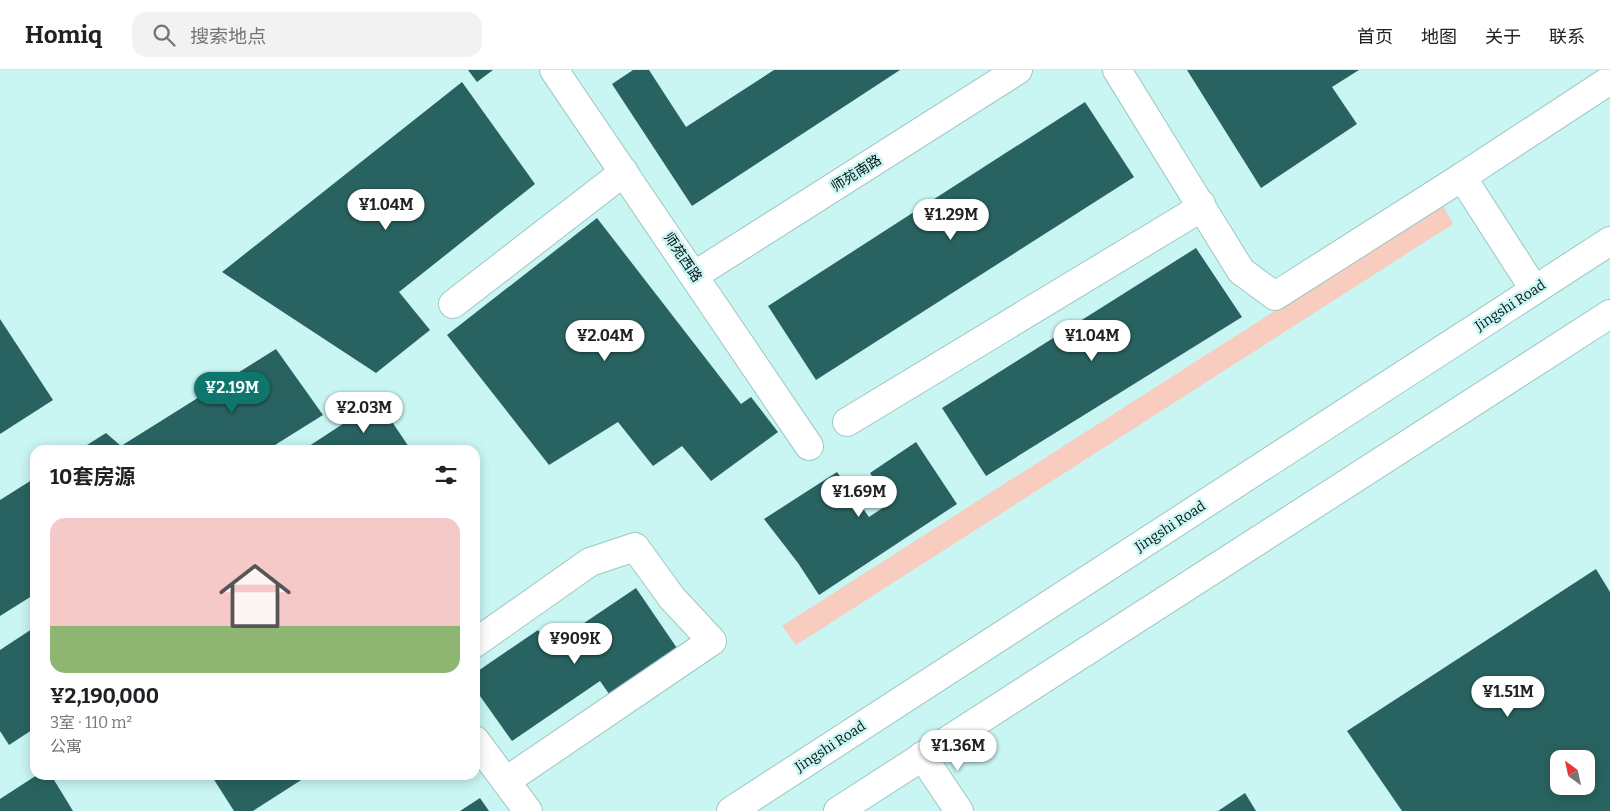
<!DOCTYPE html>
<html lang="zh">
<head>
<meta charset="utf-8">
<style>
  :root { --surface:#fff; --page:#f2f2f2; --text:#202124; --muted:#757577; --line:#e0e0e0; --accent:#0f766e }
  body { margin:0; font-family:Bitter,"Noto Sans SC",serif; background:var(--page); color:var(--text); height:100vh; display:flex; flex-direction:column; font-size:19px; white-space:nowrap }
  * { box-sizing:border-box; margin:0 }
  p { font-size:16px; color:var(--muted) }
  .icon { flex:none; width:28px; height:28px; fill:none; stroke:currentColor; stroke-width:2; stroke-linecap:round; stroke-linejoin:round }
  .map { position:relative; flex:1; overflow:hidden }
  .details { position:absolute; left:30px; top:375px; width:450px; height:335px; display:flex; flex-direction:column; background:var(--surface); border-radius:15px; box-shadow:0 2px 12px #0003 }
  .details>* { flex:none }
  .needle { width:32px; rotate:327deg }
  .buttons { position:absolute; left:1550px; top:680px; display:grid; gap:10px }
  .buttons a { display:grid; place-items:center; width:45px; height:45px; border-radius:10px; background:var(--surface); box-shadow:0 2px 12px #0003; font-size:25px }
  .price { position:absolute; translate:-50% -42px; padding:0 11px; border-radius:18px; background:#fff; color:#222; font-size:16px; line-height:32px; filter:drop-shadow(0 1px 2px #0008) }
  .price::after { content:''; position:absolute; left:50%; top:30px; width:15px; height:11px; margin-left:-8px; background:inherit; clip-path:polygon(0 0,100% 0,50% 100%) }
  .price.current { background:var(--accent); color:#fff }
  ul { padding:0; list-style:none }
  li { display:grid; align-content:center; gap:10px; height:265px; padding:0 20px }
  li+li { border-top:1px solid var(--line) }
  li span { display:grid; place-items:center; height:155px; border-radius:15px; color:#555 }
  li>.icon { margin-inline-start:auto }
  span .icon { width:90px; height:90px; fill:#fffc; stroke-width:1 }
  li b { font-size:21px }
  h2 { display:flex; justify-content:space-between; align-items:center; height:60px; padding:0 20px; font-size:21px }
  header { display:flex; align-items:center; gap:30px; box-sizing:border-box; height:70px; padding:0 25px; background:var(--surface); border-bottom:1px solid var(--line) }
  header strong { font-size:24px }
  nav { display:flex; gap:28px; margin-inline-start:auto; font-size:18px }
  .search { width:350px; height:45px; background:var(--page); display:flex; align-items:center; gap:12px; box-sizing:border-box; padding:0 18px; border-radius:15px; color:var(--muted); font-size:19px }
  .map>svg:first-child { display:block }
  .green { fill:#f8ccbe }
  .building { fill:#296361; fill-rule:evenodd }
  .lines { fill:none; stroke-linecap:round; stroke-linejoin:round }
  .minor-casing { stroke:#9dc7c5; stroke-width:30 }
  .highway-casing { stroke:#9dc7c5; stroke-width:30 }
  .minor { stroke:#fff; stroke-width:28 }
  .highway { stroke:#fff; stroke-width:28 }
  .labels { text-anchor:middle; stroke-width:5; stroke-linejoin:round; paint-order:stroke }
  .street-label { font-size:14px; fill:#041413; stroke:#c9f5f3 }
</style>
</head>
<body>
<header>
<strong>Homiq</strong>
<div class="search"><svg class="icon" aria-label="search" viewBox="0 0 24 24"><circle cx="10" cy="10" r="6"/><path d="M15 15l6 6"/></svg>搜索地点</div>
<nav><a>首页</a><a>地图</a><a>关于</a><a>联系</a></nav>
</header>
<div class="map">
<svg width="1610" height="741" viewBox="0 0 1610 741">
  <rect width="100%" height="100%" fill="#c9f5f3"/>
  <!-- green -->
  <polygon class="green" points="1442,134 1453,154 796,575 782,556"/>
  <!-- building -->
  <g class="building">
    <polygon points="468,0 493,0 477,12"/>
    <polygon points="633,0 649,0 686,57 774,0 900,0 692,136 612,14"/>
    <polygon points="1187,0 1359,0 1332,17 1357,54 1261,118"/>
    <polygon points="462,12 535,114 399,222 430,260 376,303 222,202"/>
    <polygon points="1085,32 1134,107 816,310 768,236"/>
    <polygon points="597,148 741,334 751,327 778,362 711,411 682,376 653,396 618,352 549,395 447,265"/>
    <polygon points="1196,178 1242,247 986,406 942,338"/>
    <polygon points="0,249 53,330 0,364"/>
    <polygon points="276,279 323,345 267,380 79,380 106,363 121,376"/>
    <polygon points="378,331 411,380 303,380"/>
    <polygon points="916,372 957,434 819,525 798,493 764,449 837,402 869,447 890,433 870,403"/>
    <polygon points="35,408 35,524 0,546 0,430"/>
    <path d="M1596 499 1610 522V741H1402L1347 661ZM1559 689H1586V716H1559Z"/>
    <polygon points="636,518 681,584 614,631 600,611 512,671 475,619 475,603 538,560 550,576"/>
    <polygon points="35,557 35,658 9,675 0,661 0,580"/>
    <polygon points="37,705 51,705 73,741 0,741 0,729"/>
    <polygon points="211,705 309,705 253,741 234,741"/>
    <polygon points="1245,723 1256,741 1218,741"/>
    <polygon points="480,728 489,741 460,741"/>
  </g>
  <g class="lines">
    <defs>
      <g id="minor">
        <polyline points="554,0 809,376"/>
        <polyline points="1117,0 1241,201 1275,226 1462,107"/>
        <polyline points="695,205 1018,0"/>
        <polyline points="1534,219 1462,107 1610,10"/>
        <polyline points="453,234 624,102"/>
        <polyline points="847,352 1194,142 1201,134"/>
        <polyline points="475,573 590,492 635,477 672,528 712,571 506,711"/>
        <polyline points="475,670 528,741"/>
        <polyline points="922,686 959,741"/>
      </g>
      <g id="highway">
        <polyline points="731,741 1610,171"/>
        <polyline points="838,741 1610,244"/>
      </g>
    </defs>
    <!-- minor casing -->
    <use href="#minor" class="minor-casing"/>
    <!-- highway casing -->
    <use href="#highway" class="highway-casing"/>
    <!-- minor -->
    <use href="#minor" class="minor"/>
    <!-- highway -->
    <use href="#highway" class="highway"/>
  </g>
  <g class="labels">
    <!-- street labels -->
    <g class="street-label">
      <text transform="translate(856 103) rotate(-32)" y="5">师苑南路</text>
      <text transform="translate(683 187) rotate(56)" y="5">师苑西路</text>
      <text transform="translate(1510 235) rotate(-33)" y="5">Jingshi Road</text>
      <text transform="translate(1170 456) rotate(-33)" y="5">Jingshi Road</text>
      <text transform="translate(830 676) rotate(-33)" y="5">Jingshi Road</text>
    </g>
  </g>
</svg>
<div class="buttons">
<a><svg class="needle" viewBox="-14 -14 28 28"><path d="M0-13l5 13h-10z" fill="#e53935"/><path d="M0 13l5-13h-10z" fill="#757577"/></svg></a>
</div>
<b class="price" style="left:386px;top:161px">¥1.04M</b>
<b class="price" style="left:951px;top:171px">¥1.29M</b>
<b class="price" style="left:605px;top:292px">¥2.04M</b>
<b class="price" style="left:1092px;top:292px">¥1.04M</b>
<b class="price current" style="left:232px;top:344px">¥2.19M</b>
<b class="price" style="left:364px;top:364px">¥2.03M</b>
<b class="price" style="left:859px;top:448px">¥1.69M</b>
<b class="price" style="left:575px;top:595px">¥909K</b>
<b class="price" style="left:1508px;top:648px">¥1.51M</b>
<b class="price" style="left:958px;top:702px">¥1.36M</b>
<section class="details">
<h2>10套房源<svg class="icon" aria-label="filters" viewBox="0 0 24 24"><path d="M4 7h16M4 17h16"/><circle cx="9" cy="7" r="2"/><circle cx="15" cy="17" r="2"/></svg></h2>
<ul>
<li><span style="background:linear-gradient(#f6c9c9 70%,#8fb573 0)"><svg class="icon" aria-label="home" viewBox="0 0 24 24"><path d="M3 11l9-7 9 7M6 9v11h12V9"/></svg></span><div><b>¥2,190,000</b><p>3室 · 110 m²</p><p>公寓</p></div></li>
</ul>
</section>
</div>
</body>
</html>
